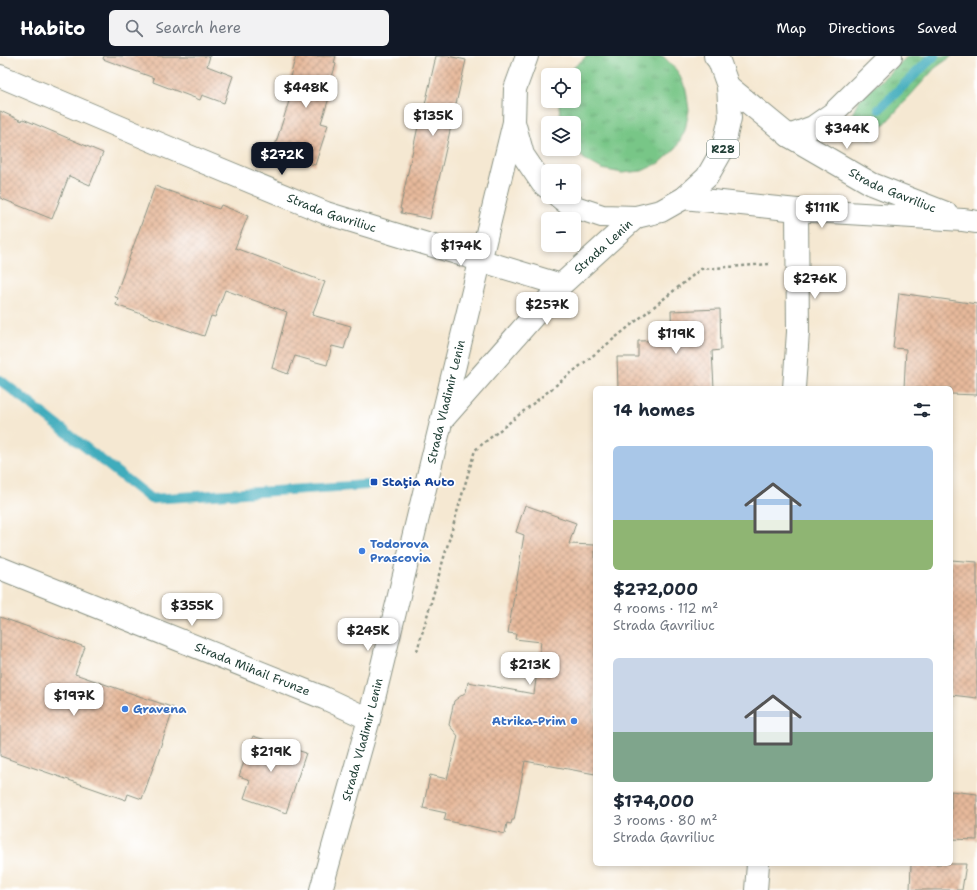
<!DOCTYPE html>
<html lang="en">
<head>
<meta charset="utf-8">
<style>
  :root { --surface:#fff; --page:#f2f2f3; --text:#1f2937; --muted:#747a83; --accent:#111827 }
  body { margin:0; font-family:"Shantell Sans",sans-serif; background:var(--page); color:var(--text); height:100vh; display:flex; flex-direction:column; font-size:15px; white-space:nowrap }
  * { box-sizing:border-box; margin:0 }
  p { font-size:13px; color:var(--muted) }
  .icon { flex:none; width:22px; height:22px; fill:none; stroke:currentColor; stroke-width:2; stroke-linecap:round; stroke-linejoin:round }
  .map { position:relative; flex:1; overflow:hidden }
  .panel { position:absolute; left:593px; top:330px; width:360px; height:480px; display:flex; flex-direction:column; background:var(--surface); border-radius:6px; box-shadow:0 2px 6px #0003 }
  .panel>* { flex:none }
  .tools { position:absolute; left:541px; top:12px; display:grid; gap:8px }
  .tools a { display:grid; place-items:center; width:40px; height:40px; border-radius:6px; background:var(--surface); box-shadow:0 2px 6px #0003; font-size:20px }
  .price { position:absolute; translate:-50% -34px; padding:0 9px; border-radius:8px; background:#fff; color:#222; font-size:13px; line-height:26px; filter:drop-shadow(0 1px 2px #0008) }
  .price::after { content:''; position:absolute; left:50%; top:24px; width:12px; height:9px; margin-left:-6px; background:inherit; clip-path:polygon(0 0,100% 0,50% 100%) }
  .price.active { background:var(--accent); color:#fff }
  ul { padding:0; list-style:none }
  li { display:grid; align-content:center; gap:8px; height:212px; padding:0 20px }
  li span { display:grid; place-items:center; height:124px; border-radius:6px; color:#555 }
  li>.icon { margin-inline-start:auto }
  span .icon { width:72px; height:72px; fill:#fffc; stroke-width:1 }
  li b { font-size:17px }
  h2 { display:flex; justify-content:space-between; align-items:center; height:48px; padding:0 20px; font-size:17px }
  header { display:flex; align-items:center; gap:24px; box-sizing:border-box; height:56px; padding:0 20px; background:var(--accent); color:#fff }
  header strong { font-size:19px }
  nav { display:flex; gap:22px; margin-inline-start:auto; font-size:14px }
  .search { width:280px; height:36px; background:var(--page); display:flex; align-items:center; gap:10px; box-sizing:border-box; padding:0 14px; border-radius:6px; color:var(--muted); font-size:15px }
  .map>svg:first-child { display:block }
  .grass { fill:url(#grass-tufts); stroke:#4c825e }
  .lines { fill:none; stroke-linecap:round; stroke-linejoin:round }
  .stream { stroke:#3facbc; stroke-width:10 }
  .building { fill:url(#building-cross-hatch) }
  .street-casing { stroke:#8a9283; stroke-width:24 }
  .secondary-casing { stroke:#8a9283; stroke-width:24 }
  .primary-casing { stroke:#8a9283; stroke-width:24 }
  .path { stroke:#8a9283; stroke-width:2.5; stroke-dasharray:3 3; stroke-linecap:butt }
  .street { stroke:#fff; stroke-width:22 }
  .secondary { stroke:#fff; stroke-width:22 }
  .primary { stroke:#fff; stroke-width:22 }
  .transit-dot { fill:#1a4fb4; stroke:#fff; stroke-width:1.5 }
  .shop-dot { fill:#3f7fe0; stroke:#fff; stroke-width:1.5 }
  .labels { text-anchor:middle; stroke-width:3.5; stroke-linejoin:round; paint-order:stroke }
  .shield { fill:#fff; stroke:#627771; stroke-width:1 }
  .shield-label { font-size:11px; font-weight:bold; fill:#1f3d34 }
  .street-label { font-size:12px; fill:#1f3d34; stroke:#fff }
  .transit-label { font-size:12px; font-weight:bold; fill:#164399; stroke:#fff; text-anchor:start }
  .shop-label { font-size:12px; font-weight:bold; fill:#366cbe; stroke:#fff; text-anchor:start }
</style>
</head>
<body>
<header>
<strong>Habito</strong>
<div class="search"><svg class="icon" aria-label="search" viewBox="0 0 24 24"><circle cx="10" cy="10" r="6"/><path d="M15 15l6 6"/></svg>Search here</div>
<nav><a>Map</a><a>Directions</a><a>Saved</a></nav>
</header>
<div class="map">
<svg width="977" height="834" viewBox="0 0 977 834">
  <defs>
    <pattern id="grass-tufts" width="24" height="20" patternUnits="userSpaceOnUse"><rect width="24" height="20" fill="#78c687"/><path d="M3 7l-1-3M5 7V3M7 7l1-3M15 17l-1-3M17 17v-4M19 17l1-3" fill="none" stroke="#62a26f"/></pattern>
    <pattern id="building-cross-hatch" width="8" height="8" patternUnits="userSpaceOnUse"><rect width="8" height="8" fill="#e7b99b"/><path d="M0 0l8 8M0 8l8-8" fill="none" stroke="#bb987f"/></pattern>
  </defs>
  <rect width="100%" height="100%" fill="#fff"/>
  <filter id="ink" filterUnits="userSpaceOnUse"><feTurbulence type="fractalNoise" baseFrequency=".025" numOctaves="2"/><feDisplacementMap in="SourceGraphic" scale="8" xChannelSelector="R" yChannelSelector="G"/><feConvolveMatrix kernelMatrix="1 2 1 2 8 2 1 2 1" color-interpolation-filters="sRGB"/></filter>
  <filter id="wash" filterUnits="userSpaceOnUse"><feTurbulence type="fractalNoise" baseFrequency=".012" numOctaves="4" result="noise"/><feDisplacementMap in="SourceGraphic" scale="16" xChannelSelector="R" yChannelSelector="G"/><feGaussianBlur stdDeviation="0.9" result="paint"/><feColorMatrix in="noise" values="0 0 0 0 0 0 0 0 0 0 0 0 0 0 0 0 0 1.4 0 .05"/><feComposite in="paint" operator="in"/></filter>
  <g filter="url(#wash)">
    <rect width="100%" height="100%" fill="#f5e8d2"/>
    <!-- grass -->
    <g class="grass">
      <polygon points="587,0 661,0 664,1 678,16 686,34 689,54 685,74 676,92 661,106 642,115 622,117 602,113 584,103 574,92 574,67 561,67 559,49 560,45 574,45 574,19 570,19 573,12"/>
      <polygon points="908,0 952,0 935,12 871,83 850,62 859,44"/>
    </g>
    <g class="lines">
      <!-- stream -->
      <g class="stream">
        <polyline points="879,53 934,0"/>
        <polyline points="0,324 151,443 367,429"/>
      </g>
    </g>
    <g id="blocks">
      <!-- building -->
      <g class="building">
        <polygon points="104,0 210,0 207,10 233,20 224,47 202,39 200,44 153,26 154,22 103,3"/>
        <polygon points="296,0 336,0 334,7 336,8 326,40 329,42 321,67 328,69 315,109 273,96 295,26 289,24"/>
        <polygon points="436,0 448,0 466,4 430,163 401,157 402,153 400,153 422,52 424,53"/>
        <polygon points="0,55 22,65 23,63 103,97 90,129 69,120 52,163 0,142"/>
        <polygon points="155,130 219,153 221,149 248,160 235,192 325,226 312,259 351,270 344,293 332,290 327,309 295,300 288,318 272,312 287,256 225,234 215,261 211,260 204,280 116,249 118,242 115,241"/>
        <polygon points="899,237 977,248 977,339 951,338 951,332 904,332 906,293 893,292"/>
        <polygon points="720,253 721,294 712,295 714,332 618,332 617,301 638,301 638,285 672,284 671,255"/>
        <polygon points="525,449 576,467 569,488 595,489 595,718 525,705 514,764 512,764 511,768 507,767 505,778 444,764 446,757 423,752 430,719 447,723 458,680 449,669 454,645 466,636 468,626 534,638 541,586 515,583 516,578 508,577 524,479 516,476"/>
        <polygon points="951,504 977,506 977,642 951,639"/>
        <polygon points="0,561 85,591 75,618 174,652 142,743 128,738 126,744 0,700"/>
        <polygon points="253,680 306,697 286,757 244,742 250,724 239,720"/>
        <polygon points="951,735 977,738 977,784 951,783"/>
        <polygon points="911,808 966,808 962,834 910,834"/>
      </g>
    </g>
  </g>
  <g filter="url(#ink)">
    <use href="#blocks" fill-opacity="0" stroke="#8a9283" stroke-width="1"/>
    <g class="lines">
      <defs>
        <g id="street">
          <path id="s1" d="M0 20 179 96 326 157 440 192 561 229"/>
          <polyline points="789,80 813,71 833,57 891,0"/>
          <polyline points="794,332 798,276 797,154"/>
          <path id="s2" d="M0 512 324 642 369 663"/>
          <polyline points="756,834 758,808"/>
        </g>
        <g id="secondary">
          <path id="s3" d="M728 30 789 80 872 128 946 157"/>
          <polyline points="684,142 797,154 963,164 977,166"/>
          <path id="s4" d="M444 362 561 229 636 161"/>
          <path id="s5" d="M321 834 369 663 514 66"/>
        </g>
        <g id="primary">
          <polyline points="527,0 515,33 514,66 523,99 542,127 548,132"/>
          <polyline points="559,141 569,149 602,160 636,161 661,155 684,142 707,121 723,93 730,62 728,30 719,5 715,0"/>
        </g>
      </defs>
      <!-- street casing -->
      <use href="#street" class="street-casing"/>
      <!-- secondary casing -->
      <use href="#secondary" class="secondary-casing"/>
      <!-- primary casing -->
      <use href="#primary" class="primary-casing"/>
      <!-- path -->
      <polyline class="path" points="417,595 475,394 701,213 769,208"/>
      <!-- street -->
      <use href="#street" class="street"/>
      <!-- secondary -->
      <use href="#secondary" class="secondary"/>
      <!-- primary -->
      <use href="#primary" class="primary"/>
    </g>
  </g>
  <!-- markers -->
  <rect class="transit-dot" x="370" y="422" width="8" height="8" rx="2"/>
  <g class="shop-dot">
    <circle cx="362" cy="495" r="4"/>
    <circle cx="125" cy="653" r="4"/>
    <circle cx="574" cy="665" r="4"/>
  </g>
  <g class="labels">
    <!-- shield labels -->
    <rect class="shield" x="707" y="84" width="32" height="18" rx="3"/>
    <g class="shield-label">
      <text x="723" y="97">R28</text>
    </g>
    <!-- street labels -->
    <g class="street-label">
      <text dy="4" stroke="none"><textPath href="#s3" startOffset="196">Strada Gavriliuc</textPath></text>
      <text dy="4" stroke="none"><textPath href="#s1" startOffset="359">Strada Gavriliuc</textPath></text>
      <text dy="4" stroke="none"><textPath href="#s4" startOffset="234">Strada Lenin</textPath></text>
      <text dy="4" stroke="none"><textPath href="#s5" startOffset="504">Strada Vladimir Lenin</textPath></text>
      <text dy="4" stroke="none"><textPath href="#s2" startOffset="272">Strada Mihail Frunze</textPath></text>
      <text dy="4" stroke="none"><textPath href="#s5" startOffset="156">Strada Vladimir Lenin</textPath></text>
    </g>
    <!-- transit labels -->
    <g class="transit-label">
      <text x="382" y="430">Staţia Auto</text>
    </g>
    <!-- shop labels -->
    <g class="shop-label">
      <text x="370" y="492">Todorova<tspan x="370" dy="14">Prascovia</tspan></text>
      <text x="133" y="657">Gravena</text>
      <text x="566" y="669" text-anchor="end">Atrika-Prim</text>
    </g>
  </g>
</svg>
<div class="tools">
<a><svg class="icon" aria-label="locate" viewBox="0 0 24 24"><circle cx="12" cy="12" r="6"/><path d="M12 2v4M12 18v4M2 12h4M18 12h4"/></svg></a>
<a><svg class="icon" aria-label="layers" viewBox="0 0 24 24"><path d="M12 4l9 5-9 5-9-5zM3 14l9 5 9-5"/></svg></a>
<a>+</a>
<a>−</a>
</div>
<b class="price" style="left:306px;top:53px">$448K</b>
<b class="price" style="left:433px;top:81px">$135K</b>
<b class="price" style="left:847px;top:94px">$344K</b>
<b class="price active" style="left:282px;top:120px">$272K</b>
<b class="price" style="left:822px;top:173px">$111K</b>
<b class="price" style="left:461px;top:211px">$174K</b>
<b class="price" style="left:815px;top:244px">$276K</b>
<b class="price" style="left:547px;top:270px">$257K</b>
<b class="price" style="left:676px;top:299px">$119K</b>
<b class="price" style="left:192px;top:571px">$355K</b>
<b class="price" style="left:368px;top:596px">$245K</b>
<b class="price" style="left:530px;top:630px">$213K</b>
<b class="price" style="left:74px;top:661px">$197K</b>
<b class="price" style="left:271px;top:717px">$219K</b>
<section class="panel">
<h2>14 homes<svg class="icon" aria-label="filters" viewBox="0 0 24 24"><path d="M4 7h16M4 17h16"/><circle cx="9" cy="7" r="2"/><circle cx="15" cy="17" r="2"/></svg></h2>
<ul>
<li><span style="background:linear-gradient(#a9c7e8 60%,#8fb573 0)"><svg class="icon" aria-label="home" viewBox="0 0 24 24"><path d="M3 11l9-7 9 7M6 9v11h12V9"/></svg></span><div><b>$272,000</b><p>4 rooms · 112 m²</p><p>Strada Gavriliuc</p></div></li>
<li><span style="background:linear-gradient(#c9d6e8 60%,#7fa58c 0)"><svg class="icon" aria-label="home" viewBox="0 0 24 24"><path d="M3 11l9-7 9 7M6 9v11h12V9"/></svg></span><div><b>$174,000</b><p>3 rooms · 80 m²</p><p>Strada Gavriliuc</p></div></li>
</ul>
</section>
</div>
</body>
</html>
